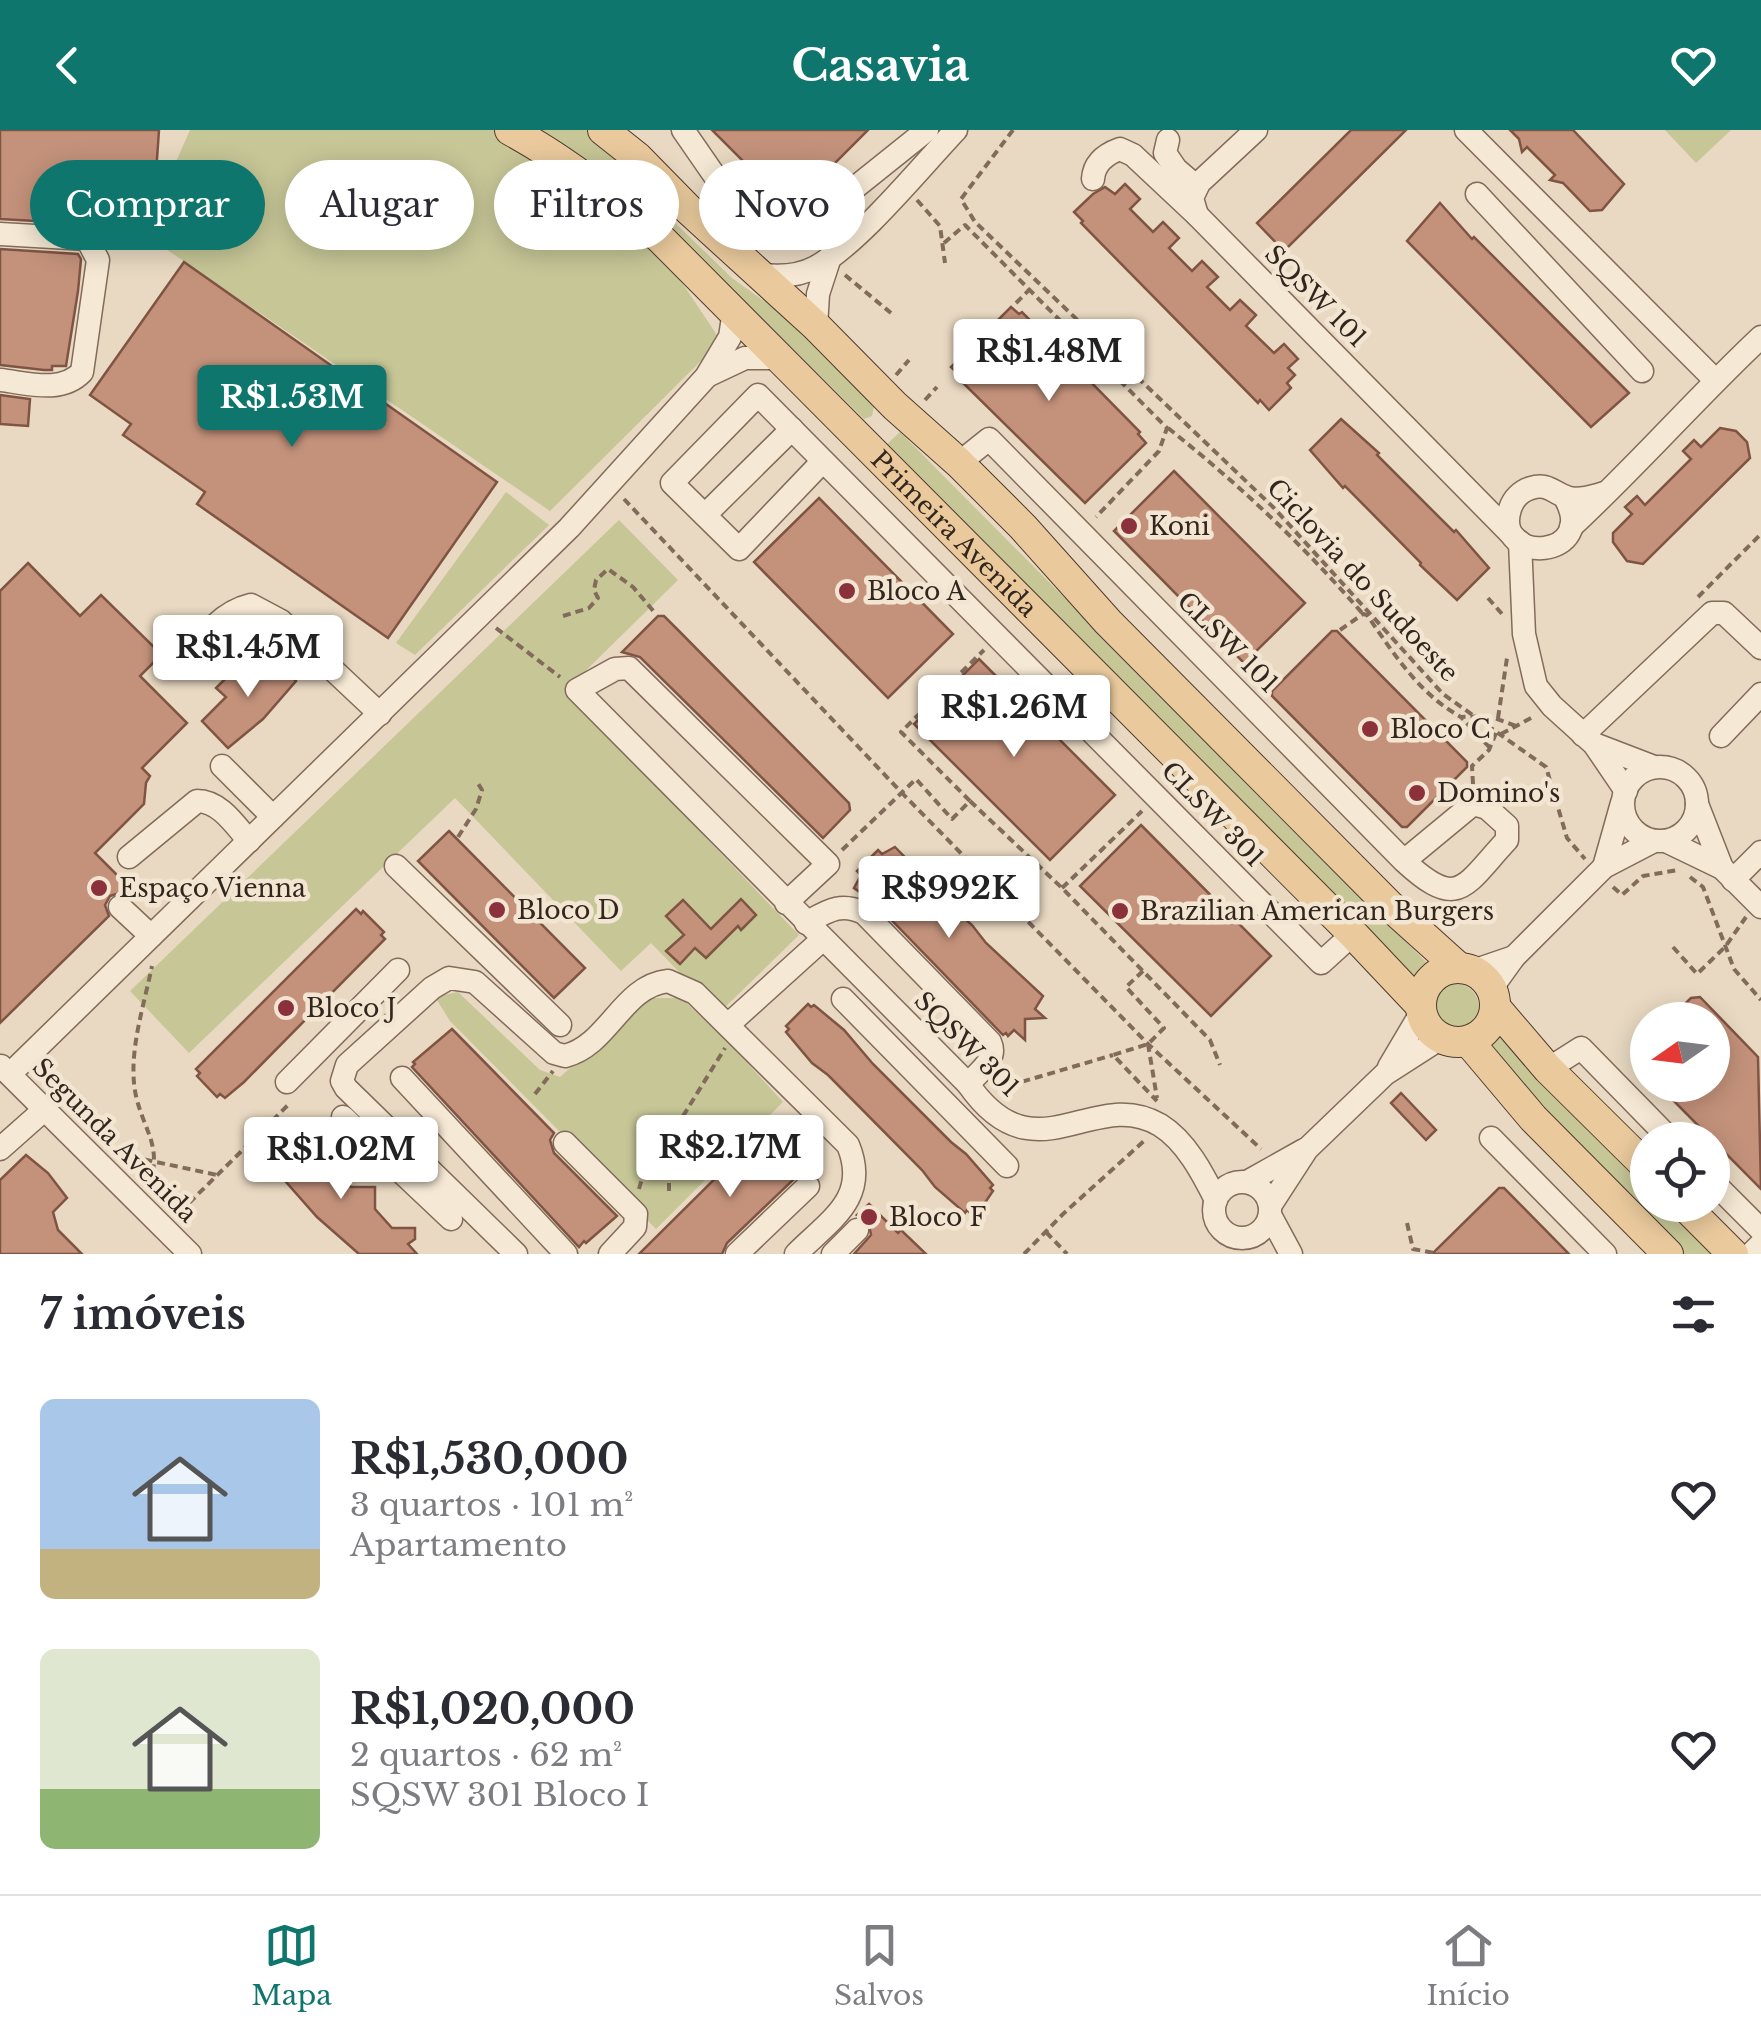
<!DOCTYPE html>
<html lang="pt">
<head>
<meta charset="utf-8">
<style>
  :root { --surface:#fff; --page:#f7f7f7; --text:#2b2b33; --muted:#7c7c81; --line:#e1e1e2; --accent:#0f766e }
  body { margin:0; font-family:"Libre Baskerville",serif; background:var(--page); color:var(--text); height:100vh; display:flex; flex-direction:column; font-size:38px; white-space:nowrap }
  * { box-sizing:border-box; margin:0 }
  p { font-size:32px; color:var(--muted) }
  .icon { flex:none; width:55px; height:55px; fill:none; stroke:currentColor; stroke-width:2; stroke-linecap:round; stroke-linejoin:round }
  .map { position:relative; height:1124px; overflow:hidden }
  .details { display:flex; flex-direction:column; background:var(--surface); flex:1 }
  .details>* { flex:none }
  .guide { position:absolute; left:30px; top:30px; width:1000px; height:90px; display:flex; gap:20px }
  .needle { width:65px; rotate:256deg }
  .fabs { position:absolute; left:1630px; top:872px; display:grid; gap:20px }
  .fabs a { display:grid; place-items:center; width:100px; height:100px; border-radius:50%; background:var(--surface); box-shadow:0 5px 25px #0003; font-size:50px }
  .price { position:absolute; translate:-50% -85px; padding:0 22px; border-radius:10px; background:#fff; color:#222; font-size:32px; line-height:65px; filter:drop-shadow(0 2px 5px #0008) }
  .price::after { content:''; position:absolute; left:50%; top:60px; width:30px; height:22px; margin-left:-15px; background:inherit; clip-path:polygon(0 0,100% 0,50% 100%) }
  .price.on { background:var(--accent); color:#fff }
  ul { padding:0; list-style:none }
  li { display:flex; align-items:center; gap:30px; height:250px; padding:0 40px }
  li span { display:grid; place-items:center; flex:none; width:280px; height:200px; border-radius:15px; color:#555 }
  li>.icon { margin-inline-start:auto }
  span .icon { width:120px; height:120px; fill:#fffc; stroke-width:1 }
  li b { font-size:42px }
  h2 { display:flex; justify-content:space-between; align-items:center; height:120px; padding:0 40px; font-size:42px }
  .chip { padding:0 35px; border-radius:45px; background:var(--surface); box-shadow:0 5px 25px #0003; font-size:35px; line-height:90px }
  .chip.on { background:var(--accent); color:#fff }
  header { display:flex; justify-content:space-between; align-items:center; height:130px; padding:0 40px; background:var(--accent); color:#fff; font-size:45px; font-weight:800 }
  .menu { display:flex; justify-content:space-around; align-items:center; height:140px; border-top:2px solid var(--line); background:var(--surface); font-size:28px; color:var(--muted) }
  .menu a { display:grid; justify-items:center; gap:5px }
  .menu .on { color:var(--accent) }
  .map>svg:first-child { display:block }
  .green { fill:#c6c697 }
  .building { fill:#c4927b; stroke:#7f5443; stroke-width:2.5 }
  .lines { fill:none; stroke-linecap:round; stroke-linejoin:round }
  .minor-casing { stroke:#826b5b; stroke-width:25 }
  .major-casing { stroke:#503b2f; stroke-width:32 }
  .path { stroke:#826b5b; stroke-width:4; stroke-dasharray:8 5; stroke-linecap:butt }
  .minor { stroke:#f5e8d4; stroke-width:22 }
  .major { stroke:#eaca9d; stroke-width:30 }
  .poi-dot { fill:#8b313b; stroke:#f2e5d1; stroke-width:4 }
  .labels { text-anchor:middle; stroke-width:9; stroke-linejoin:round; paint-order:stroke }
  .street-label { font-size:25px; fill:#33261e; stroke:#f2e5d1 }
  .poi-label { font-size:25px; fill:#33261e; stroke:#f2e5d1; text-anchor:start }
</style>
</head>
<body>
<header><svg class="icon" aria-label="back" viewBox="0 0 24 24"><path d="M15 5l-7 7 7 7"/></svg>Casavia<svg class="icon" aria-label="heart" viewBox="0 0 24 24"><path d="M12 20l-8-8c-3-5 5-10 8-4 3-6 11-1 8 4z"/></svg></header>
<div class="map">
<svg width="1761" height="1124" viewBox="0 0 1761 1124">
  <rect width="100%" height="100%" fill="#e9d9c2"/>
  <!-- green -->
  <g class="green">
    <polygon points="190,0 620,0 656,65 638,87 721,211 550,381 144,104"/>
    <polygon points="1665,0 1731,0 1696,33"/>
    <polygon points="674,92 732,148 782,184 874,276 872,286 864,289 668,95"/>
    <polygon points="900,302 1432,838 1415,856 882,319"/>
    <polygon points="506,362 549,395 415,525 396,513"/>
    <polygon points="619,390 678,450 565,561 799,805 719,883 651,813 621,841 455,668 189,923 130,861"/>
    <circle cx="1454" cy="878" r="25"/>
    <polygon points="458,862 540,940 560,947 648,868 681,868 728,912 783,972 656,1099 450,891 435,867"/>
    <polygon points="1493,901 1647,1056 1648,1075 1666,1075 1715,1124 1680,1124 1475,918"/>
  </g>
  <!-- building -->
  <g class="building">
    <polygon points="0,0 159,0 153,87 145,103 99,101 88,94 0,89"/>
    <polygon points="712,0 868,0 790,78"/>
    <polygon points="1351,0 1406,0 1284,121 1257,93"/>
    <polygon points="1510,0 1573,0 1624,54 1602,80 1590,81 1563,53 1550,50 1555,45 1527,17 1522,22 1519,9"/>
    <polygon points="1125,54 1140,69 1130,79 1153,102 1163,92 1179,108 1169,118 1192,141 1202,131 1218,147 1207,157 1230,180 1240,170 1256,185 1246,196 1274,223 1284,214 1298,229 1288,238 1295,245 1287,253 1291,258 1269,280 1260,270 1258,273 1081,93 1083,91 1074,82 1093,64 1105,57 1115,64"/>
    <polygon points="1440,73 1472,109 1474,107 1629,263 1591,297 1407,111"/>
    <polygon points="0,119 78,124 81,129 78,161 66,236 52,236 52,240 44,240 0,235"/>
    <polygon points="184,132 497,352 388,508 197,374 205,362 123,305 131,294 90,265"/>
    <polygon points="1011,177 1019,184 1022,182 1140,302 1138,304 1146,313 1085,373 957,247 959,245 951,237"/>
    <polygon points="0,265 30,269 28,296 0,294"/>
    <polygon points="1341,289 1379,323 1377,325 1454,402 1456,400 1489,438 1457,470 1420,435 1421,433 1345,356 1343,358 1310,320"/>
    <polygon points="1720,298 1736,301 1747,312 1750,328 1643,434 1627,431 1613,412 1613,403 1632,384 1625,377 1637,366 1645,375 1691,329 1683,321 1694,310 1701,317"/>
    <polygon points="1174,341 1305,473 1244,533 1114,401"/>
    <polygon points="819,368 953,504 888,568 754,432"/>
    <polygon points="28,433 80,486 101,465 155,518 161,525 140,546 187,593 142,638 150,646 146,653 144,674 95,723 134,762 130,766 122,762 110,766 105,775 109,786 0,893 0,461"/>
    <polygon points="658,486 664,486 678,500 849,673 850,680 823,708 640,527 622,522"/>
    <polygon points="1332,501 1337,501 1467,632 1467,637 1407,697 1402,697 1272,566 1272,561"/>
    <polygon points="270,524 296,551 263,589 228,618 202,591 226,567 216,558 235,539 245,548"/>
    <polygon points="979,529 1115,665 1050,730 914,594"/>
    <polygon points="1141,695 1271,826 1211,886 1080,756"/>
    <polygon points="449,701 585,838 554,868 418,731"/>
    <polygon points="895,717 940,763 941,768 972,795 986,813 1043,866 1035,879 1045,888 1025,889 1025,910 1014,900 1008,906 1006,903 1003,905 875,773 854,758 861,745 857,741 878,720 882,724"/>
    <polygon points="741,769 756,785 741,800 738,796 706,828 695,818 680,834 666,821 684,805 666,786 683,770 711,799"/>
    <polygon points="356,779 361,784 363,781 384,802 381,805 385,809 244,952 225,968 220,964 217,967 197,946 200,943 196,939"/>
    <polygon points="1700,867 1758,927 1761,1059 1658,955 1712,955 1712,890 1668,890 1691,868"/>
    <polygon points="808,874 811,877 814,875 844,900 873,934 951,1012 966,1024 993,1055 990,1058 993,1061 984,1074 970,1083 967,1080 965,1083 935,1057 922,1040 828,945 812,933 786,902 789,899 786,896"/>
    <polygon points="452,899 554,1003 550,1010 554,1023 617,1086 586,1113 584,1111 579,1117 412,937 415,934 413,932"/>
    <polygon points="1401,963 1436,1000 1426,1010 1391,973"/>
    <polygon points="765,999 797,1026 795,1029 807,1041 798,1045 727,1113 722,1124 639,1124"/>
    <polygon points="304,1010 312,1017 335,1017 335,1040 351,1057 375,1057 375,1079 392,1098 415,1098 415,1109 408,1114 417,1124 359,1124 317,1087 272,1036 286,1022 288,1014 298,1016"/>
    <polygon points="26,1025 48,1043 67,1068 53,1082 58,1100 82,1124 0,1124 0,1050"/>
    <polygon points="1499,1058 1504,1058 1569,1124 1432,1124"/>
    <polygon points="869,1074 898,1103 901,1100 926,1124 854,1124 871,1105 868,1090 857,1085"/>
  </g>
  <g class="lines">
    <defs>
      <g id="minor">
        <polyline points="683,0 739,81 734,121"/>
        <polyline points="1466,0 1715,250"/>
        <polyline points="1168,10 1165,23 1176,39 1197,57"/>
        <path d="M1093 49C1094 33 1106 24 1120 19L1133 25 1197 85 1515 408"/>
        <polyline points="1477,64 1642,241"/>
        <polyline points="739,81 786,103 807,96 927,0"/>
        <polyline points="1197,85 1192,68 1199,53 1256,0"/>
        <path d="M0 104 87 109 98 130 82 242C61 264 28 253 0 250"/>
        <path d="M763 145C781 147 799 146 816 137 861 111 919 39 956 0"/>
        <polyline points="816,196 818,164 830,127"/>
        <polyline points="709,245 745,228 779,228"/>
        <polyline points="823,331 739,419 672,353 758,265 1321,833 1353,804"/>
        <path d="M959 333 989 309 1404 731C1459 782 1464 756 1507 710V696L1487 678 1473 674 1404 731"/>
        <path d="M1564 366C1602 430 1492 436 1510 379 1513 369 1521 361 1531 358 1547 353 1553 362 1566 367 1578 372 1593 366 1605 363"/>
        <polyline points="705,385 792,299"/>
        <path d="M1571 397C1637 336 1696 268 1761 207"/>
        <polyline points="1520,412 1524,504 1536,556 1552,576 1594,614 1626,661"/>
        <path d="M183 536C202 510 218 483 251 475L281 491 380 584"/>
        <polyline points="1583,605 1712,483 1724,483 1761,518"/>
        <polyline points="1721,606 1761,564"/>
        <polyline points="1594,614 1654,637"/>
        <polyline points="222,636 273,687"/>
        <circle cx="1660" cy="674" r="37"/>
        <polyline points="1697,674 1722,738"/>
        <polyline points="1666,711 1722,738 1761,777"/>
        <path d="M129 727 197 671C220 671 235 695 249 711"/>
        <polyline points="396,736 560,895"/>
        <polyline points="1604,737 1622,673"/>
        <polyline points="1733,750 1761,722"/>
        <path d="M786 773 828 734 629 538 615 539 577 560 968 954C1035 1051 1093 955 1160 995 1186 1011 1203 1044 1216 1070"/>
        <polyline points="120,777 151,806"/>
        <path d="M806 793C828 781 840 772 864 783L990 912C998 929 980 941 968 954"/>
        <polyline points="1473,841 1514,827"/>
        <polyline points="1491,859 1514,827 1604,737 1654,711"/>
        <polyline points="843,869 1007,1036"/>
        <polyline points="729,894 823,809"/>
        <polyline points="1,936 190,1124"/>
        <polyline points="1389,937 1421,883"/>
        <polyline points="1548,939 1581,918 1671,1010"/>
        <polyline points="10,944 569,398 706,247 730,207 734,181"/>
        <polyline points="402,948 566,1124"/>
        <polyline points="287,952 398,840"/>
        <polyline points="343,987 451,1089"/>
        <polyline points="1491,1008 1605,1124"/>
        <polyline points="565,1013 636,1084 635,1097 610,1124"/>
        <polyline points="0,1019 44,980"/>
        <polyline points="1712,1051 1761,1100"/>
        <circle cx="1242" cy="1080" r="28"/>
        <polyline points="1247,1052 1304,1020"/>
        <polyline points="1270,1076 1307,1019 1385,944 1441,908"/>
        <polyline points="1270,1085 1291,1124"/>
        <path d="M516 1124 346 958 342 951 347 935 432 858 449 848 475 852 554 923 565 926C609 915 622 856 668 851L695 863 848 1015C870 1068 830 1090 796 1124"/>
        <polyline points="737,1124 808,1056"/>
        <polyline points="833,1124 857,1100"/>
        <polyline points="1751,1124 1761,1114"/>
      </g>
      <g id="major">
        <path id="s1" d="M510 0C565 30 613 68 660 108L1353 804 1421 876"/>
        <polyline points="603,0 637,27 690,81 816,196 895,276 959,333 1023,397 1108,492 1390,776 1459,838"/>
        <circle cx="1458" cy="875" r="37"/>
        <polyline points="1495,877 1548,939 1648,1038"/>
        <polyline points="1468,911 1533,988 1668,1124"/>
        <polyline points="1684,1075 1733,1124"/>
      </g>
    </defs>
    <!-- minor casing -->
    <use href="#minor" class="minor-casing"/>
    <!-- major casing -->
    <use href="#major" class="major-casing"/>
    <!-- path -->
    <g class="path">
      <polyline points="1013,0 961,69 975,92 1274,378 1443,564 1546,637 1567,708 1585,729"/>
      <polyline points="917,70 940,96 945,133"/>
      <polyline points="944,113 965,95 1167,298 1159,321 1096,387"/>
      <polyline points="845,145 891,183"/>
      <polyline points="1016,173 1030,159"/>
      <polyline points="1051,203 1061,191"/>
      <polyline points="896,245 909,230"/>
      <polyline points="925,270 937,257"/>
      <path d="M1168 298C1241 356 1302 414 1363 484"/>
      <polyline points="624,369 901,662 1148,914 1261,1019"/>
      <polyline points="1698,467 1761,404"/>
      <polyline points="1488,468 1502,484"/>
      <polyline points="563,486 589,478 598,468 594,460 596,450 608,439 633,457 655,483"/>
      <polyline points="496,498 560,547"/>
      <path d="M1340 500 1363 484 1367 485C1394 524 1419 564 1461 587"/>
      <polyline points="1498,588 1507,528"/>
      <polyline points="1501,604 1535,586"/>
      <polyline points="1490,618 1461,587 1489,586 1516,596"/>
      <polyline points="1473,654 1472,636 1489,620 1496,603"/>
      <polyline points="970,671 1062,758 1210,910 1220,935"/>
      <polyline points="458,707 476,679 482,660 476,650"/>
      <polyline points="842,720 916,649 952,689 970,671 901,602 984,520"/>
      <polyline points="1690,747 1703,757 1734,839 1761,870"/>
      <polyline points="1613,757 1622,765 1643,746 1678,740"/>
      <polyline points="1062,758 1142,681"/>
      <polyline points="1673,817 1697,844 1725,817 1746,787"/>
      <polyline points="1143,841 1126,857 1164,898 1148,914 1113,925 1157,971"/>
      <polyline points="1148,914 1157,968"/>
      <polyline points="1000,946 1011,955 1113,925"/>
      <polyline points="535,964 553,941"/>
      <polyline points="119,1024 217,1045"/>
      <path d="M149 1055C163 1017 144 1001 136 966 127 925 144 876 152 836"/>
      <polyline points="639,1059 644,1042 676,994"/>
      <polyline points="669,1061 669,1017 680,991 725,918"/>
      <polyline points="180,1082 290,973"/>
      <polyline points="1407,1093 1413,1119 1439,1124"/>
      <polyline points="1046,1102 1067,1124"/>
      <polyline points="1024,1124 1063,1084 1144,1011"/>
    </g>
    <!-- minor -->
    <use href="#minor" class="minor"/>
    <!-- major -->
    <use href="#major" class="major"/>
  </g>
  <!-- markers -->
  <g class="poi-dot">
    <circle cx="1129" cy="396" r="10"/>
    <circle cx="847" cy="461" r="10"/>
    <circle cx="1370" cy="599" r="10"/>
    <circle cx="1417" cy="663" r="10"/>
    <circle cx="99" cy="758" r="10"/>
    <circle cx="497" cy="780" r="10"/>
    <circle cx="1120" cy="781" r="10"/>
    <circle cx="286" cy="878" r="10"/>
    <circle cx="869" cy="1087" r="10"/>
  </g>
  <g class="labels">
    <!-- street labels -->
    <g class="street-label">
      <text transform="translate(1316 166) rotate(45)" y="9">SQSW 101</text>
      <text dy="9" stroke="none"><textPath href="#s1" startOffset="602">Primeira Avenida</textPath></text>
      <text transform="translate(1363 450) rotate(47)" y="9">Ciclovia do Sudoeste</text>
      <text transform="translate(1228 512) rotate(45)" y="9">CLSW 101</text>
      <text transform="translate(1213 684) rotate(46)" y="9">CLSW 301</text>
      <text transform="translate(967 914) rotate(45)" y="9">SQSW 301</text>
      <text transform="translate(115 1010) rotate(45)" y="9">Segunda Avenida</text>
    </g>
    <!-- poi labels -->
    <g class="poi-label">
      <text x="1149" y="405">Koni</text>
      <text x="867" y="470">Bloco A</text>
      <text x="1390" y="608">Bloco C</text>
      <text x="1437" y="672">Domino's</text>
      <text x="119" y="767">Espaço Vienna</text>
      <text x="517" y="789">Bloco D</text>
      <text x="1140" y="790">Brazilian American Burgers</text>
      <text x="306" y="887">Bloco J</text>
      <text x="889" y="1096">Bloco F</text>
    </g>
  </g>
</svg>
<div class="fabs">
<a><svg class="needle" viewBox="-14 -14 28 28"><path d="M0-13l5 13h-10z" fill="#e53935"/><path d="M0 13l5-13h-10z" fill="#7c7c81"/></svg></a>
<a><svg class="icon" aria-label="locate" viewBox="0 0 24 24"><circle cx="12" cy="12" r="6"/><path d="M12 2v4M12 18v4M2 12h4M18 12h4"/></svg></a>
</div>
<b class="price" style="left:1049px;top:274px">R$1.48M</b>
<b class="price on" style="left:292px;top:320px">R$1.53M</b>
<b class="price" style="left:248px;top:570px">R$1.45M</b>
<b class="price" style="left:1014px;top:630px">R$1.26M</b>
<b class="price" style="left:949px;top:811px">R$992K</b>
<b class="price" style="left:730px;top:1070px">R$2.17M</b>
<b class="price" style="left:341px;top:1072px">R$1.02M</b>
<div class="guide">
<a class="chip on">Comprar</a>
<a class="chip">Alugar</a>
<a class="chip">Filtros</a>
<a class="chip">Novo</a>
</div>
</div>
<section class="details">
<h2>7 imóveis<svg class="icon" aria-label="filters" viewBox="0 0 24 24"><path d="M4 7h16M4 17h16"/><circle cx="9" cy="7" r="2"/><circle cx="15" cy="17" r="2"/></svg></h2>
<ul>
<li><span style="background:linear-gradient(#a9c7e8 75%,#c2b280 0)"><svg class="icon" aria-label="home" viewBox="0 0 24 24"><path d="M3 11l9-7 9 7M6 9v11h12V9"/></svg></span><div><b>R$1,530,000</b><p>3 quartos · 101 m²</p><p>Apartamento</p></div><svg class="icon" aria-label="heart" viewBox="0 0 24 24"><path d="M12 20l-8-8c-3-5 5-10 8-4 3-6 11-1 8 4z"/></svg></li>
<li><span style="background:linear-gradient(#dfe7d0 70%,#8fb573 0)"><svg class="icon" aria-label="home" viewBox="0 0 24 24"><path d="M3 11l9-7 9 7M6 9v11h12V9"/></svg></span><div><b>R$1,020,000</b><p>2 quartos · 62 m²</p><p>SQSW 301 Bloco I</p></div><svg class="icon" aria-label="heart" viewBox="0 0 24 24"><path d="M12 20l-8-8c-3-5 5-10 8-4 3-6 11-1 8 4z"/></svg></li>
</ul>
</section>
<nav class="menu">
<a class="on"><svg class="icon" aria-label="map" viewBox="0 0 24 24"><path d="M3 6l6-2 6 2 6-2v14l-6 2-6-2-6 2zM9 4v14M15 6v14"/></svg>Mapa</a>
<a><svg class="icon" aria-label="saved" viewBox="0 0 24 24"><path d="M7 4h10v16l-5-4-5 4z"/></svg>Salvos</a>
<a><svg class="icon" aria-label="home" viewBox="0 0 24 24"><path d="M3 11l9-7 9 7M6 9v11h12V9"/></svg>Início</a>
</nav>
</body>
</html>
